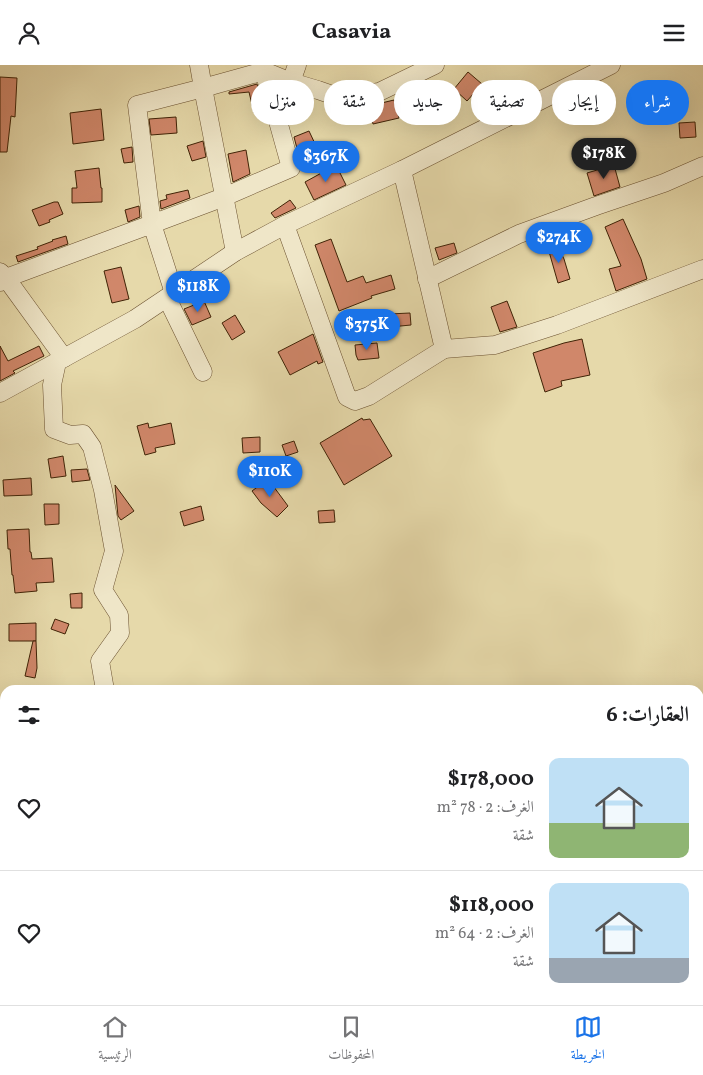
<!DOCTYPE html>
<html lang="ar">
<head>
<meta charset="utf-8">
<style>
  :root { --surface:#fff; --page:#f2f2f2; --text:#202124; --muted:#757577; --line:#e0e0e0; --accent:#1a73e8 }
  body { margin:0; font-family:Vollkorn,Amiri,serif; background:var(--page); color:var(--text); direction:rtl; height:100vh; display:flex; flex-direction:column; font-size:19px; white-space:nowrap }
  * { box-sizing:border-box; margin:0 }
  p { font-size:16px; color:var(--muted) }
  .icon { flex:none; width:28px; height:28px; fill:none; stroke:currentColor; stroke-width:2; stroke-linecap:round; stroke-linejoin:round }
  .map { position:relative; flex:1; overflow:hidden; direction:ltr }
  .sheet { position:absolute; left:0px; top:620px; width:704px; height:320px; display:flex; flex-direction:column; background:var(--surface); border-radius:15px 15px 0 0; box-shadow:0 5px 20px #0002; direction:rtl }
  .sheet>* { flex:none }
  .top-card { position:absolute; left:15px; top:15px; width:674px; height:45px; direction:rtl; display:flex; gap:10px }
  .price { position:absolute; translate:-50% -42px; padding:0 11px; border-radius:18px; background:var(--accent); color:#fff; font-size:16px; line-height:32px; filter:drop-shadow(0 1px 2px #0008) }
  .price::after { content:''; position:absolute; left:50%; top:30px; width:15px; height:11px; margin-left:-8px; background:inherit; clip-path:polygon(0 0,100% 0,50% 100%) }
  .price.on { background:#222; color:#fff }
  ul { padding:0; list-style:none }
  li { display:flex; align-items:center; gap:15px; height:125px; padding:0 15px }
  li+li { border-top:1px solid var(--line) }
  li span { display:grid; place-items:center; flex:none; width:140px; height:100px; border-radius:10px; color:#555 }
  li>.icon { margin-inline-start:auto }
  span .icon { width:60px; height:60px; fill:#fffc; stroke-width:1 }
  li b { font-size:21px }
  h2 { display:flex; justify-content:space-between; align-items:center; height:60px; padding:0 15px; font-size:21px }
  .chip { padding:0 18px; border-radius:22px; background:var(--surface); box-shadow:0 5px 20px #0002; font-size:18px; line-height:45px }
  .chip.on { background:var(--accent); color:#fff }
  header { display:flex; justify-content:space-between; align-items:center; height:65px; padding:0 15px; background:var(--surface); font-size:22px; font-weight:700 }
  .tab-bar { display:flex; justify-content:space-around; align-items:center; height:70px; border-top:1px solid var(--line); background:var(--surface); font-size:14px; color:var(--muted) }
  .tab-bar a { display:grid; justify-items:center; gap:2px }
  .tab-bar .on { color:var(--accent) }
  .map>svg:first-child { display:block }
  .building { fill:#d0876a; stroke:#402306 }
  .lines { fill:none; stroke-linecap:round; stroke-linejoin:round }
  .minor-casing { stroke:#6a502f; stroke-width:19 }
  .minor { stroke:#efe6c8; stroke-width:18 }
</style>
</head>
<body>
<header><svg class="icon" aria-label="menu" viewBox="0 0 24 24"><path d="M4 6h16M4 12h16M4 18h16"/></svg>Casavia<svg class="icon" aria-label="person" viewBox="0 0 24 24"><circle cx="12" cy="8" r="4"/><path d="M4 21q1-7 8-7t8 7"/></svg></header>
<div class="map">
<svg width="703" height="940" viewBox="0 0 703 940">
  <rect width="100%" height="100%" fill="#e6d9aa"/>
  <filter id="stains"><feTurbulence type="fractalNoise" baseFrequency=".004" numOctaves="4"/><feColorMatrix values="0 0 0 0 .2 0 0 0 0 .09 0 0 0 0 .02 0 0 0 .5 -.17"/></filter>
  <radialGradient id="worn" r=".72"><stop offset=".6" stop-color="#630" stop-opacity="0"/><stop offset="1" stop-color="#630" stop-opacity=".3"/></radialGradient>
  <!-- building -->
  <g class="building">
    <polygon points="468,7 482,19 467,36 454,24"/>
    <polygon points="0,12 17,13 15,52 11,51 7,87 0,87"/>
    <polygon points="257,19 264,46 254,48 249,27 229,29 229,27"/>
    <polygon points="394,35 399,53 373,59 369,41"/>
    <polygon points="101,44 104,75 73,79 70,48"/>
    <polygon points="176,52 177,68 151,70 149,54"/>
    <polygon points="695,57 696,72 680,73 679,58"/>
    <polygon points="309,66 317,83 299,91 294,72"/>
    <polygon points="203,76 206,92 192,96 187,81"/>
    <polygon points="132,82 133,97 124,98 121,84"/>
    <polygon points="246,85 250,109 233,117 228,89"/>
    <polygon points="336,100 346,120 314,135 305,117"/>
    <polygon points="614,100 620,122 594,131 587,108"/>
    <polygon points="99,103 101,123 102,123 102,137 72,138 72,123 77,123 75,106"/>
    <polygon points="188,125 190,133 161,144 160,136 167,134 166,130"/>
    <polygon points="290,135 296,143 275,153 271,148"/>
    <polygon points="54,137 58,137 63,149 49,155 50,157 39,161 32,145"/>
    <polygon points="139,141 140,152 128,157 125,145"/>
    <polygon points="623,154 641,194 647,214 616,226 609,204 621,201 605,162"/>
    <polygon points="66,171 68,179 18,197 16,191 38,184 37,182 53,176 52,175"/>
    <polygon points="331,174 347,217 363,211 366,218 391,210 395,224 371,231 372,233 339,246 315,180"/>
    <polygon points="454,178 457,188 439,195 435,183"/>
    <polygon points="557,179 564,194 570,214 558,218 548,183"/>
    <polygon points="121,202 129,234 112,238 104,206"/>
    <polygon points="204,236 211,252 192,260 184,244"/>
    <polygon points="507,236 517,262 500,267 491,242"/>
    <polygon points="410,248 411,260 390,262 389,249"/>
    <polygon points="235,250 245,267 232,275 222,258"/>
    <polygon points="313,269 323,297 318,299 317,296 290,310 278,287"/>
    <polygon points="582,274 590,310 561,316 562,321 545,327 533,288 564,278"/>
    <polygon points="377,278 379,293 358,295 356,290 355,280"/>
    <polygon points="0,281 8,296 39,281 44,291 13,306 15,308 0,316"/>
    <polygon points="362,353 363,355 370,354 392,391 344,420 320,378"/>
    <polygon points="148,358 149,363 171,358 175,379 155,383 156,387 145,390 137,361"/>
    <polygon points="260,372 260,387 243,388 242,373"/>
    <polygon points="294,376 298,387 286,391 282,380"/>
    <polygon points="63,391 66,411 51,413 48,394"/>
    <polygon points="87,404 90,415 72,417 71,405"/>
    <polygon points="31,413 32,430 4,431 3,415"/>
    <polygon points="268,414 288,441 277,452 261,438 252,426"/>
    <polygon points="115,420 134,446 121,455 118,451"/>
    <polygon points="44,439 59,439 59,459 45,460"/>
    <polygon points="201,441 204,455 184,461 180,447"/>
    <polygon points="334,445 335,457 319,458 318,446"/>
    <polygon points="29,464 30,487 31,487 32,494 52,493 54,517 36,518 37,526 15,528 13,510 12,510 10,484 8,484 7,465"/>
    <polygon points="82,528 82,543 71,543 70,529"/>
    <polygon points="55,554 69,559 65,569 51,564"/>
    <polygon points="36,558 36,576 9,576 9,559"/>
    <polygon points="33,576 36,576 37,603 35,613 25,611"/>
  </g>
  <g class="lines">
    <defs>
      <g id="minor">
        <polyline points="199,0 203,23 137,40 152,159 224,132 291,103 264,6"/>
        <polyline points="291,17 297,0"/>
        <polyline points="402,105 444,284 495,280 557,260 703,204"/>
        <polyline points="285,160 347,332 355,336 369,331 444,284"/>
        <polyline points="235,187 203,23 264,6 291,17 318,25 341,33 379,27 435,0"/>
        <polyline points="0,207 6,213 64,293"/>
        <polyline points="427,214 519,169 596,141 664,118 703,101"/>
        <polyline points="0,217 6,213 152,159 174,228"/>
        <polyline points="167,233 203,307"/>
        <polyline points="57,297 52,320 54,364 70,370 83,369 92,382 103,425 114,486 103,525 119,550 120,568 100,596 105,625"/>
        <polyline points="0,328 135,254 235,187 285,160 402,105 611,0"/>
        <polyline points="0,724 5,722"/>
      </g>
    </defs>
    <!-- minor casing -->
    <use href="#minor" class="minor-casing"/>
    <!-- minor -->
    <use href="#minor" class="minor"/>
  </g>
  <rect width="100%" height="100%" filter="url(#stains)"/>
  <rect width="100%" height="100%" fill="url(#worn)"/>
</svg>
<b class="price on" style="left:604px;top:115px">$178K</b>
<b class="price" style="left:326px;top:118px">$367K</b>
<b class="price" style="left:559px;top:199px">$274K</b>
<b class="price" style="left:198px;top:248px">$118K</b>
<b class="price" style="left:367px;top:286px">$375K</b>
<b class="price" style="left:270px;top:433px">$110K</b>
<div class="top-card">
<a class="chip on">شراء</a>
<a class="chip">إيجار</a>
<a class="chip">تصفية</a>
<a class="chip">جديد</a>
<a class="chip">شقة</a>
<a class="chip">منزل</a>
</div>
<section class="sheet">
<h2>العقارات: 6<svg class="icon" aria-label="filters" viewBox="0 0 24 24"><path d="M4 7h16M4 17h16"/><circle cx="9" cy="7" r="2"/><circle cx="15" cy="17" r="2"/></svg></h2>
<ul>
<li><span style="background:linear-gradient(#bfe0f5 65%,#8fb573 0)"><svg class="icon" aria-label="home" viewBox="0 0 24 24"><path d="M3 11l9-7 9 7M6 9v11h12V9"/></svg></span><div><b>$178,000</b><p>الغرف: 2 · 78 m²</p><p>شقة</p></div><svg class="icon" aria-label="heart" viewBox="0 0 24 24"><path d="M12 20l-8-8c-3-5 5-10 8-4 3-6 11-1 8 4z"/></svg></li>
<li><span style="background:linear-gradient(#bfe0f5 75%,#9aa5b1 0)"><svg class="icon" aria-label="home" viewBox="0 0 24 24"><path d="M3 11l9-7 9 7M6 9v11h12V9"/></svg></span><div><b>$118,000</b><p>الغرف: 2 · 64 m²</p><p>شقة</p></div><svg class="icon" aria-label="heart" viewBox="0 0 24 24"><path d="M12 20l-8-8c-3-5 5-10 8-4 3-6 11-1 8 4z"/></svg></li>
</ul>
</section>
</div>
<nav class="tab-bar">
<a class="on"><svg class="icon" aria-label="map" viewBox="0 0 24 24"><path d="M3 6l6-2 6 2 6-2v14l-6 2-6-2-6 2zM9 4v14M15 6v14"/></svg>الخريطة</a>
<a><svg class="icon" aria-label="saved" viewBox="0 0 24 24"><path d="M7 4h10v16l-5-4-5 4z"/></svg>المحفوظات</a>
<a><svg class="icon" aria-label="home" viewBox="0 0 24 24"><path d="M3 11l9-7 9 7M6 9v11h12V9"/></svg>الرئيسية</a>
</nav>
</body>
</html>
